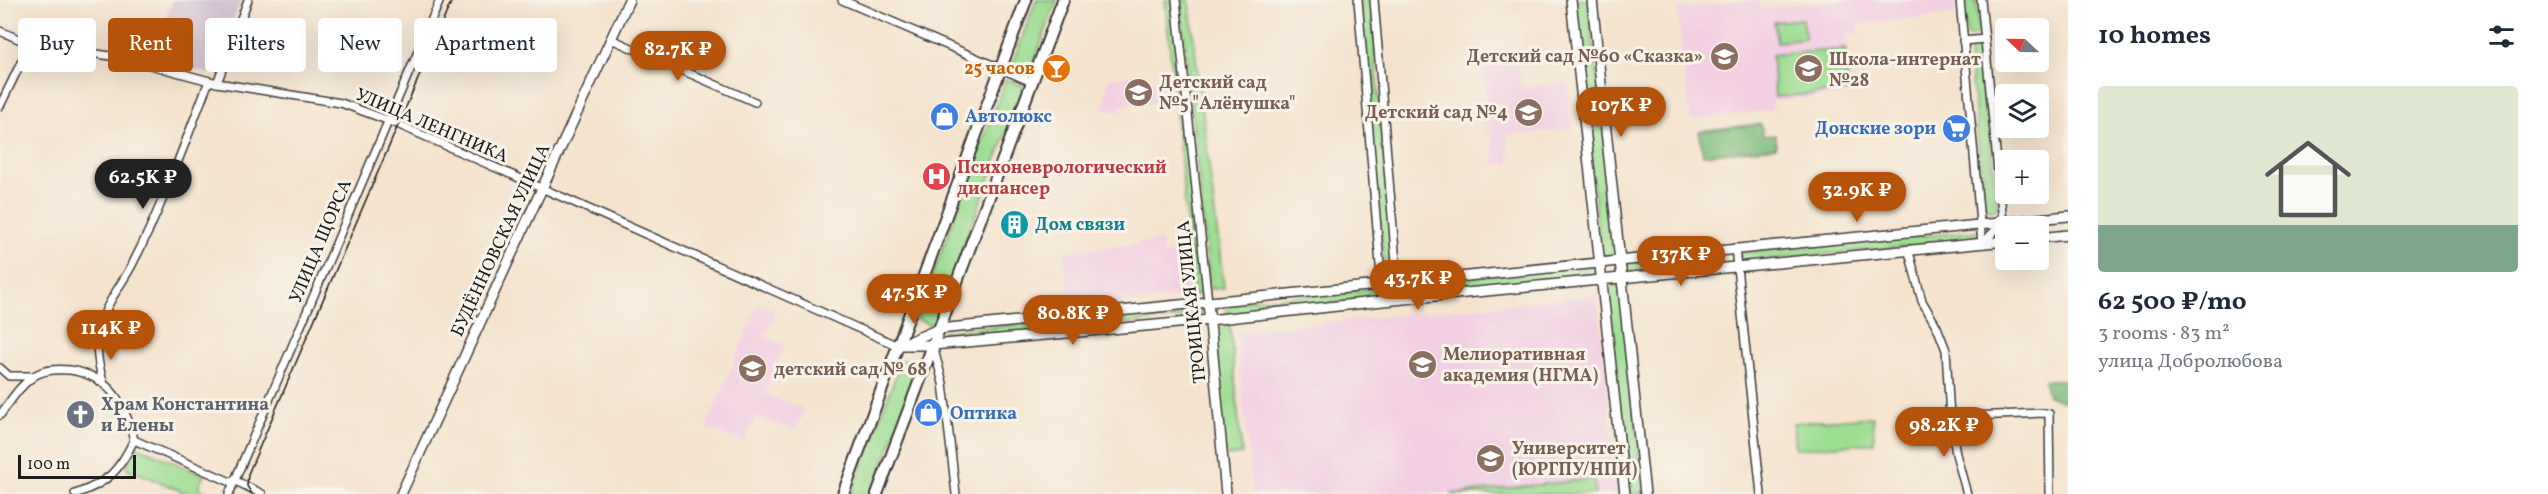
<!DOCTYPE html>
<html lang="en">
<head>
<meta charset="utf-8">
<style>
  :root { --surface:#fff; --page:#f2f2f3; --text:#1f2937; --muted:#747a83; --line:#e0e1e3; --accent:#b45309 }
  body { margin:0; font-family:Vollkorn,serif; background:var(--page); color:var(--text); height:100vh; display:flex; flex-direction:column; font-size:22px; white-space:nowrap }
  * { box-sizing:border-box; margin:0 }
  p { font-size:20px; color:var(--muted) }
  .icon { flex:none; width:33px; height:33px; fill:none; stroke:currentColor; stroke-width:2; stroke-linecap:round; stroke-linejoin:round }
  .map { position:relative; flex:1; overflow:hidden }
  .details { display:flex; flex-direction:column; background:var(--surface); width:480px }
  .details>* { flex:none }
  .top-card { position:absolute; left:18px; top:18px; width:570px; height:54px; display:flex; gap:12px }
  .needle { width:39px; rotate:292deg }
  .tools { position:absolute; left:1995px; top:18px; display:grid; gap:12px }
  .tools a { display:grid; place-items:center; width:54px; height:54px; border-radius:6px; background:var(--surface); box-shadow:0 6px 24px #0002; font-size:30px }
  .scale { position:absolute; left:18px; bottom:15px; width:118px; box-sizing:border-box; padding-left:6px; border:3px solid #1c1c1c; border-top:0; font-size:16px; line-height:21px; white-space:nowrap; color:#1c1c1c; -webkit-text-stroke:4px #f7f3e8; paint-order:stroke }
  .price { position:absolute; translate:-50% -51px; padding:0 14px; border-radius:21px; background:var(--accent); color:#fff; font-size:20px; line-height:39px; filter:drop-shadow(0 2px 3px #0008) }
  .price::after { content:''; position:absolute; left:50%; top:36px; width:18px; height:14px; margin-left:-9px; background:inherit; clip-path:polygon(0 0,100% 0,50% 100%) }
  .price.selected { background:#222; color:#fff }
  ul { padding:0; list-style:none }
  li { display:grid; align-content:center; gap:12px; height:318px; padding:0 30px }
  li+li { border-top:2px solid var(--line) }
  li span { display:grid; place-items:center; height:186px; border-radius:6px; color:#555 }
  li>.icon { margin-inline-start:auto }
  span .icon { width:108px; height:108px; fill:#fffc; stroke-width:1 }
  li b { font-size:26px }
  h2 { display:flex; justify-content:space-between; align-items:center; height:72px; padding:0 30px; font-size:26px }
  .tag { padding:0 21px; border-radius:6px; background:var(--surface); box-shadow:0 6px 24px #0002; font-size:21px; line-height:54px }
  .tag.selected { background:var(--accent); color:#fff }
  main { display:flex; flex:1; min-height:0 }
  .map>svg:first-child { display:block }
  .built { fill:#f2cfe2 }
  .industrial { fill:#cfbdd0 }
  .green { fill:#9ede93; stroke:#5d7d58; stroke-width:1.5 }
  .forest { fill:#7ebd7d; stroke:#4d6c4c; stroke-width:1.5 }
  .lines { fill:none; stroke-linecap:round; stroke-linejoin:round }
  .street-casing { stroke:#3d3a37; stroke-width:10 }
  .secondary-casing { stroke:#3d3a37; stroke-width:12 }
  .primary-casing { stroke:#3d3a37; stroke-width:14 }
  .street { stroke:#fff; stroke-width:7 }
  .secondary { stroke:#fff; stroke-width:9 }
  .primary { stroke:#fff; stroke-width:10 }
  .tram { stroke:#1c1c1c; stroke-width:1.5 }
  .labels { text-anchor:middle; stroke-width:6; stroke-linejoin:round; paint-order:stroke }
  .education-label { font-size:18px; font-weight:bold; fill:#785e54; stroke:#f7f3e8; text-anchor:start }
  .food-label { font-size:18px; font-weight:bold; fill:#c56008; stroke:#f7f3e8; text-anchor:end }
  .shop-label { font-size:18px; font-weight:bold; fill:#366cbe; stroke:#f7f3e8; text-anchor:start }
  .street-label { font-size:18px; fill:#1c1c1c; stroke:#f7f3e8 }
  .health-label { font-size:18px; font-weight:bold; fill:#be3a42; stroke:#f7f3e8; text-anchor:start }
  .culture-label { font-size:18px; font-weight:bold; fill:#0d838f; stroke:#f7f3e8; text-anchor:start }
  .worship-label { font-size:18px; font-weight:bold; fill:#5b616d; stroke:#f7f3e8; text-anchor:start }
</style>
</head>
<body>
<main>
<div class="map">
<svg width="2068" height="494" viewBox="0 0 2068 494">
  <rect width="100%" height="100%" fill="#f7f3e8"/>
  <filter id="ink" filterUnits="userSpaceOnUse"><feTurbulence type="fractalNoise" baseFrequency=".0167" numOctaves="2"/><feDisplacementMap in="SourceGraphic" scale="12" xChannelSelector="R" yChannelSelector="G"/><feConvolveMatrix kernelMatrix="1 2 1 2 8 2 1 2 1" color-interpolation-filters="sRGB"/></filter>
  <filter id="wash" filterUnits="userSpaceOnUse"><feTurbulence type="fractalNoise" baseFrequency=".008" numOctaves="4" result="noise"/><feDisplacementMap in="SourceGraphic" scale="24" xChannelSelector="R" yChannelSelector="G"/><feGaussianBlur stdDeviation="1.35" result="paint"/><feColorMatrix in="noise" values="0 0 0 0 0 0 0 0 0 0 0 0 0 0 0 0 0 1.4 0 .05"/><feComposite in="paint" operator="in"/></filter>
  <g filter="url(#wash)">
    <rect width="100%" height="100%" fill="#f5e3cd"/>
    <!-- built -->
    <g class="built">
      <polygon points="1753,0 1759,0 1761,9 1842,0 1955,0 1956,14 1859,24 1859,33 1846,34 1851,93 1772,102 1773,110 1690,120 1677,9"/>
      <polygon points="1485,65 1518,65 1521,87 1568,83 1573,129 1507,135 1510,164 1494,165 1492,131 1486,131"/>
      <polygon points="1136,76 1137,83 1169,81 1171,101 1121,105 1118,112 1103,109 1109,78"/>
      <polygon points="1162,241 1162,255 1187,252 1191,296 1068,308 1065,252"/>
      <polygon points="1597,295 1619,494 1252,494 1236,332"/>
      <polygon points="759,303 776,310 764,337 785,345 765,394 805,409 795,430 755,417 745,442 706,428"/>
    </g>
    <!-- industrial -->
    <polygon class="industrial" points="173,0 242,0 209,73 164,63 157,52 154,46"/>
    <!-- green -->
    <g class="green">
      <polygon points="1036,0 1057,0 1030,72 1012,65"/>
      <polygon points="1165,0 1173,0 1205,294 1194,295"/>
      <polygon points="1180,0 1189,0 1224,288 1210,289"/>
      <polygon points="1360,0 1371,0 1394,277 1385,277"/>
      <polygon points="1573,0 1588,0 1619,255 1601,256"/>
      <polygon points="1964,0 1976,0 1979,35 1967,36"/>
      <polygon points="1803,19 1805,39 1777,42 1774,22"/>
      <polygon points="1981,41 1998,209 1985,210 1968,43"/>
      <polygon points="1845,49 1848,91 1775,97 1772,55"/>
      <polygon points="1006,79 1024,86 934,326 916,319"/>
      <polygon points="1976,231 1977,240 1740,262 1739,253"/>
      <polygon points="1722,255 1723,265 1627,273 1626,263"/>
      <polygon points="1596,265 1597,278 1401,296 1399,284"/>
      <polygon points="1622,284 1643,494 1625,494 1605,286"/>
      <polygon points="1379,288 1379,298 1227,315 1226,303"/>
      <polygon points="1200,306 1202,316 943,341 942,332"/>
      <polygon points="1230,326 1242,454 1228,456 1224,448 1213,328"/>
      <polygon points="902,360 920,367 872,494 851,494"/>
      <polygon points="1873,417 1874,443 1795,449 1793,423"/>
      <polygon points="135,446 204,475 198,488 211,494 189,494 126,468"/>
      <polygon points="1594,479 1595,494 1451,494"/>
    </g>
    <!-- forest -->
    <g class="forest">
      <polygon points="1761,124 1763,136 1776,135 1776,147 1703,155 1699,131"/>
      <polygon points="2051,380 2068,380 2068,403 2048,396 2044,381"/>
    </g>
  </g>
  <g filter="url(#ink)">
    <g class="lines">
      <defs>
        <g id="street">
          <polyline points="842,0 1032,82"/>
          <polyline points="1176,0 1208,302"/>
          <polyline points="1358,0 1383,301"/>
          <polyline points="1374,0 1399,299"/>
          <polyline points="1960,0 1982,244"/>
          <polyline points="1981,0 2003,222 1982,244"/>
          <polyline points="0,31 30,44 124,58 217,83 341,103 395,123 898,346"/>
          <polyline points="611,39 755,102"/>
          <polyline points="1963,41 1985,39"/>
          <polyline points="217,83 248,0"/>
          <polyline points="0,106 30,44"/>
          <polyline points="1735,248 1761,494"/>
          <polyline points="1909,252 1922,301 1937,327 1946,350 1950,417 2044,413 2049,414 2050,494"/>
          <polyline points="933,346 943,383 956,494"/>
          <polyline points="0,368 9,376 33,376"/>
          <path d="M103 382C98 363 95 347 100 328 105 303 122 285 133 263 163 205 185 142 209 81"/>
          <path d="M0 415C10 402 19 386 34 376 44 369 57 369 70 370 110 376 125 404 134 440 119 471 108 483 75 494"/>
          <polyline points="1950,417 1956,454 1967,494"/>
          <polyline points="134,440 233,483"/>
          <polyline points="234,480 262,494"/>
          <polyline points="229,494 440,0"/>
        </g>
        <g id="secondary">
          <polyline points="1571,0 1625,494"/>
          <polyline points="1592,0 1645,494"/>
          <polyline points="2038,238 2068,235"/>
          <polyline points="1208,302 1226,494"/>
          <polyline points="903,345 933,345 1200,321 1383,301 2006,241"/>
          <polyline points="898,346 939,329 2068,216"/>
          <polyline points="401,494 629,0"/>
        </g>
        <g id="primary">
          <polyline points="843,494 1026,0"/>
          <polyline points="877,494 1063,0"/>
        </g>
      </defs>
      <!-- street casing -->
      <use href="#street" class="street-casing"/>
      <!-- secondary casing -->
      <use href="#secondary" class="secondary-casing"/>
      <!-- primary casing -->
      <use href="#primary" class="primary-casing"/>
      <!-- street -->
      <use href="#street" class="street"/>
      <!-- secondary -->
      <use href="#secondary" class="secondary"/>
      <!-- primary -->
      <use href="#primary" class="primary"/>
      <!-- tram -->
      <polyline class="tram" points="252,494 247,486 248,474 452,0"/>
    </g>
  </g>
  <!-- icons -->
  <defs>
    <symbol id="school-disc" viewBox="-11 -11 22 22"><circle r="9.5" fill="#8d6e63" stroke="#f7f3e8"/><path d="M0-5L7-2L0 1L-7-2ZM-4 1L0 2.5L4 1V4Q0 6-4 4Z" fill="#fff"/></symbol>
    <symbol id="bar-disc" viewBox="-11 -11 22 22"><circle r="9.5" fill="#e8710a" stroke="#f7f3e8"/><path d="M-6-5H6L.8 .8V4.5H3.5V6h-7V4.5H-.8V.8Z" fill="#fff"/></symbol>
    <symbol id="shop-disc" viewBox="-11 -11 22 22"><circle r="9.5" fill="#3f7fe0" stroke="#f7f3e8"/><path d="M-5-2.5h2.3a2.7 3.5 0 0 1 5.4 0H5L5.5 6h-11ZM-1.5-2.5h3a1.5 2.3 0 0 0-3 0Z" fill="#fff"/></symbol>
    <symbol id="supermarket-disc" viewBox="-11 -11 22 22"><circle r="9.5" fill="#3f7fe0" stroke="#f7f3e8"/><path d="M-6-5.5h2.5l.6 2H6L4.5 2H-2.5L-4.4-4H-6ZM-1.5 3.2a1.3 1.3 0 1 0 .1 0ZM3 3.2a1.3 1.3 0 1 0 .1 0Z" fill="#fff"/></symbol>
    <symbol id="hospital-disc" viewBox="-11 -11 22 22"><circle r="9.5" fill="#e0444e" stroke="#f7f3e8"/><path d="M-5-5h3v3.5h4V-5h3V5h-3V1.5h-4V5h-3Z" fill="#fff"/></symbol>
    <symbol id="building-disc" viewBox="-11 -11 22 22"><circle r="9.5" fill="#0f9aa8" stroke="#f7f3e8"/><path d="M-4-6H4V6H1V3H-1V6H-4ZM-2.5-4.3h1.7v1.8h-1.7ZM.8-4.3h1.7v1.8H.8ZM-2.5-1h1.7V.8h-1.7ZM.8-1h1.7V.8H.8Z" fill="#fff"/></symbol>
    <symbol id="university-disc" viewBox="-11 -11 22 22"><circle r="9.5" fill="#8d6e63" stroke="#f7f3e8"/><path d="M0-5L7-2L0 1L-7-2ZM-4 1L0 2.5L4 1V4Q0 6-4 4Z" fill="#fff"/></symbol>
    <symbol id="church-disc" viewBox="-11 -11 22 22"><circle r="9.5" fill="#6b7280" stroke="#f7f3e8"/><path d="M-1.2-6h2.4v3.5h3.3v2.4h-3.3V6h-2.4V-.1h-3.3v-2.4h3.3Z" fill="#fff"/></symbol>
  </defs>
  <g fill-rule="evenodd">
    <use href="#school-disc" x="1708" y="40" width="33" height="33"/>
    <use href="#bar-disc" x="1040" y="52" width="33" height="33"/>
    <use href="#school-disc" x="1792" y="52" width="33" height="33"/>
    <use href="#school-disc" x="1122" y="76" width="33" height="33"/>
    <use href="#school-disc" x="1512" y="96" width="33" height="33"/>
    <use href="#shop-disc" x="928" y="100" width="33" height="33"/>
    <use href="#supermarket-disc" x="1940" y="112" width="33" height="33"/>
    <use href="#hospital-disc" x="920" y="160" width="33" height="33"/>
    <use href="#building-disc" x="998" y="208" width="33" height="33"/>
    <use href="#university-disc" x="1406" y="348" width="33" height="33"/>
    <use href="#school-disc" x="736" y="352" width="33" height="33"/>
    <use href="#shop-disc" x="912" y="396" width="33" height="33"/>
    <use href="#church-disc" x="64" y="398" width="33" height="33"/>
    <use href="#university-disc" x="1474" y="442" width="33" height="33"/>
  </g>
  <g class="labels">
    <!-- education labels -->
    <g class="education-label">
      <text x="1703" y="62" text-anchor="end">Детский сад №60 «Сказка»</text>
      <text x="1829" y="65">Школа-интернат<tspan x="1829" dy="21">№28</tspan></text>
      <text x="1159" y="88">Детский сад<tspan x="1159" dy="21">№5 "Алёнушка"</tspan></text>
      <text x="1508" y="118" text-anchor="end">Детский сад №4</text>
      <text x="1443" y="360">Мелиоративная<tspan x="1443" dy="21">академия (НГМА)</tspan></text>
      <text x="774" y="375">детский сад № 68</text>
      <text x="1512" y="454">Университет<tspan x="1512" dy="21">(ЮРГПУ/НПИ)</tspan></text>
    </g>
    <!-- food labels -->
    <g class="food-label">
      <text x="1035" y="74">25 часов</text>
    </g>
    <!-- shop labels -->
    <g class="shop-label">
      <text x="965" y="122">Автолюкс</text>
      <text x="1936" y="134" text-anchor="end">Донские зори</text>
      <text x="950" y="419">Оптика</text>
    </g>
    <!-- street labels -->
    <g class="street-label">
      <text transform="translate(432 125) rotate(23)" y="6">УЛИЦА ЛЕНГНИКА</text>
      <text transform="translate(500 240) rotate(-65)" y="6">БУДЁННОВСКАЯ УЛИЦА</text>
      <text transform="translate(320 241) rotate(-67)" y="6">УЛИЦА ЩОРСА</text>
      <text transform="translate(1191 302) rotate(-96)" y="6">ТРОИЦКАЯ УЛИЦА</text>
    </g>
    <!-- health labels -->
    <g class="health-label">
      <text x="957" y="173">Психоневрологический<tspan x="957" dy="21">диспансер</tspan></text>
    </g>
    <!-- culture labels -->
    <g class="culture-label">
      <text x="1035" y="230">Дом связи</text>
    </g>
    <!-- worship labels -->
    <g class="worship-label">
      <text x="101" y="410">Храм Константина<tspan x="101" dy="21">и Елены</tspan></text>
    </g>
  </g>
</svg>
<div class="tools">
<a><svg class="needle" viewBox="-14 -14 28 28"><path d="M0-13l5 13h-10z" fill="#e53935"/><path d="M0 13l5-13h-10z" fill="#747a83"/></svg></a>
<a><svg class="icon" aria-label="layers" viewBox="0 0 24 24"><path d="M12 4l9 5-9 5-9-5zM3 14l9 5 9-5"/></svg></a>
<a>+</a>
<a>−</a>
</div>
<div class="scale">100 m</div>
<b class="price" style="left:678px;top:82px">82.7K ₽</b>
<b class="price" style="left:1621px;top:138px">107K ₽</b>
<b class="price selected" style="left:143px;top:210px">62.5K ₽</b>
<b class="price" style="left:1857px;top:223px">32.9K ₽</b>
<b class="price" style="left:1681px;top:287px">137K ₽</b>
<b class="price" style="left:1418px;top:311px">43.7K ₽</b>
<b class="price" style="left:914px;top:325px">47.5K ₽</b>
<b class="price" style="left:1073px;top:346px">80.8K ₽</b>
<b class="price" style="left:111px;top:361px">114K ₽</b>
<b class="price" style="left:1944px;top:458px">98.2K ₽</b>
<div class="top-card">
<a class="tag">Buy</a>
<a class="tag selected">Rent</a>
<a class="tag">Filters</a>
<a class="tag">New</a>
<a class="tag">Apartment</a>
</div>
</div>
<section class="details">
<h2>10 homes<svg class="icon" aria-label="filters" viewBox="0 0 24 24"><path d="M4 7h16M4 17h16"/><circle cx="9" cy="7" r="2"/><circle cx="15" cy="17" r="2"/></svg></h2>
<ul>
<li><span style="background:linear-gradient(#dfe7d0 75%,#7fa58c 0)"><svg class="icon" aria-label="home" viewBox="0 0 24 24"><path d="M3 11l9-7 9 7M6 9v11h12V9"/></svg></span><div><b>62 500 ₽/mo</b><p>3 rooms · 83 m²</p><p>улица Добролюбова</p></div></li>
</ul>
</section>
</main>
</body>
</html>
